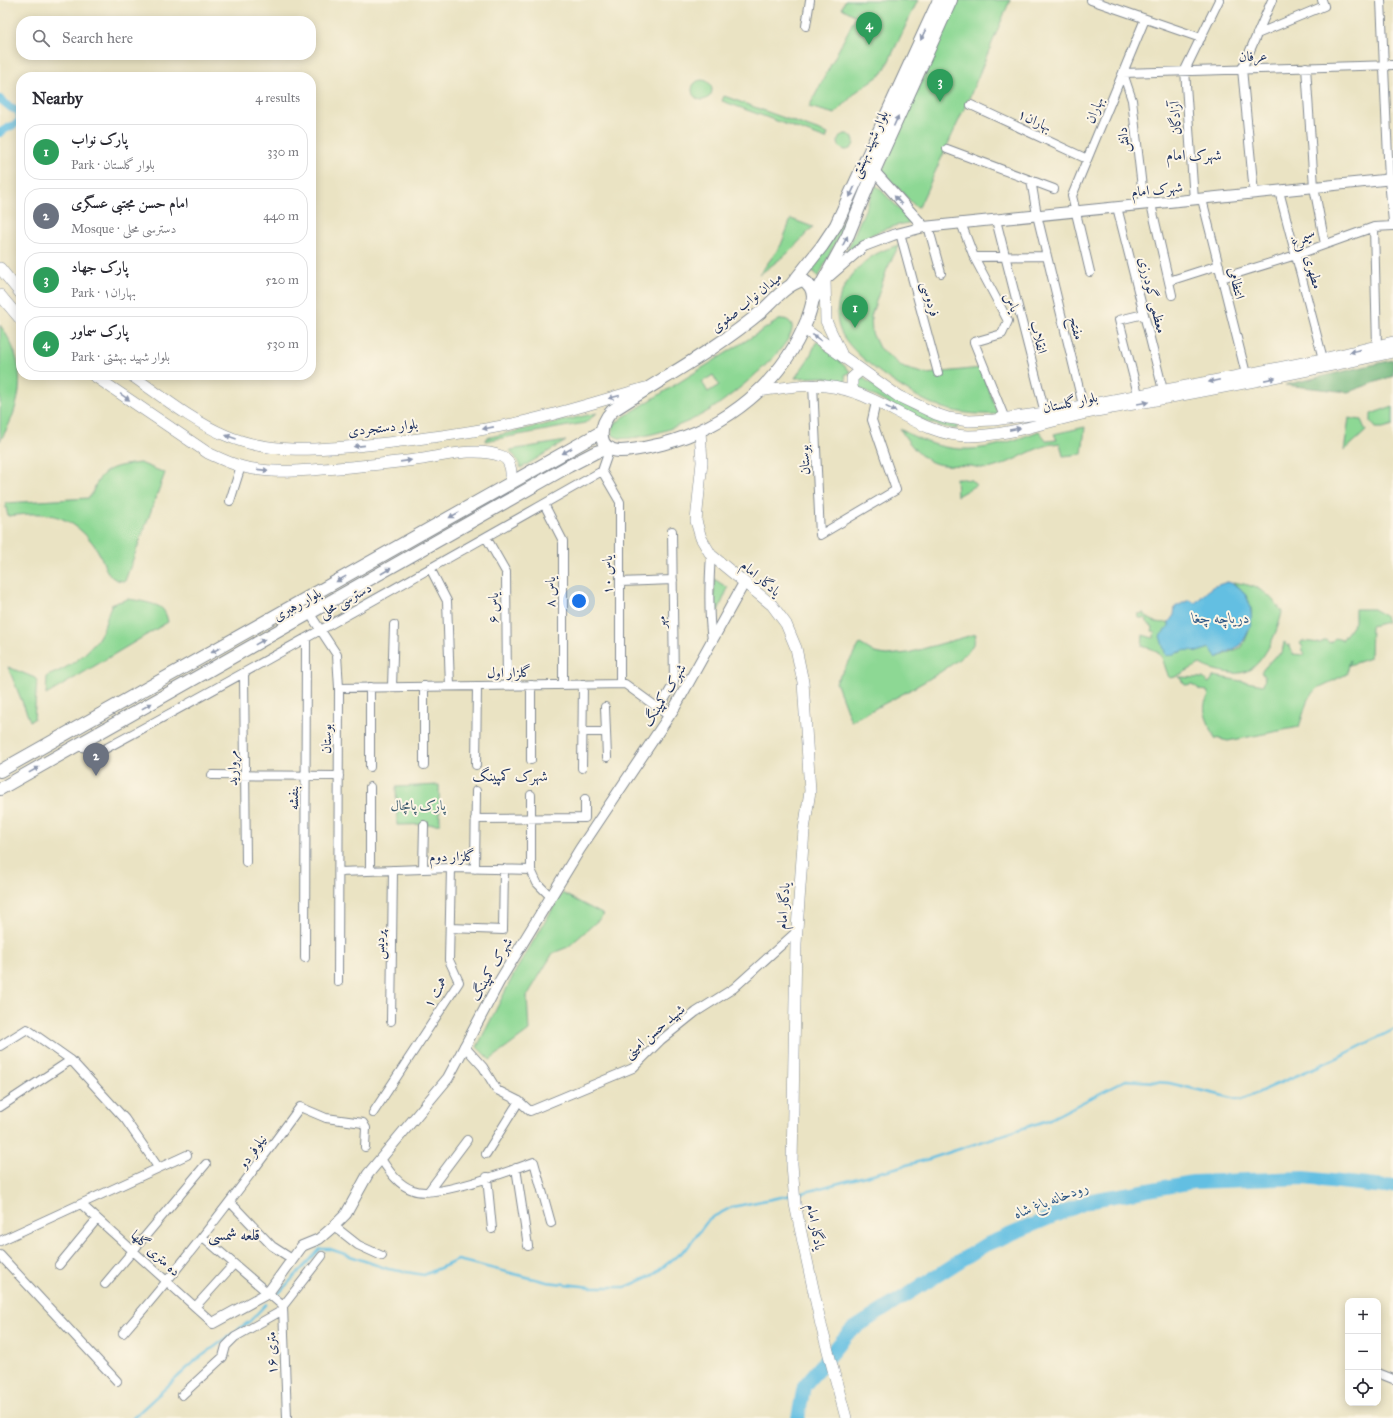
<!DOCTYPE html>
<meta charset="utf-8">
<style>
:root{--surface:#fff;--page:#f7f7f7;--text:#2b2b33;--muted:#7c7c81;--line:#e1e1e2;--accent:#7c3aed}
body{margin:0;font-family:"IM FELL Great Primer",Amiri,serif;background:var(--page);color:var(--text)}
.controls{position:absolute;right:12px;bottom:12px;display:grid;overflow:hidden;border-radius:8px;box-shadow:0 2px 10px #0003}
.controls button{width:36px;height:36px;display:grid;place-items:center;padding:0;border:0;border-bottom:1px solid var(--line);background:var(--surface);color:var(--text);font:20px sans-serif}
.you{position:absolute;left:579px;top:601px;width:14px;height:14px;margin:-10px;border:3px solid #fff;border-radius:50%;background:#1a73e8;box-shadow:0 0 0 6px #1a73e833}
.badge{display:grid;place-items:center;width:26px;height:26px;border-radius:50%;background:var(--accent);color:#fff;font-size:13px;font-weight:700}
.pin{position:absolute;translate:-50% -33px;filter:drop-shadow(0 1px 2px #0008)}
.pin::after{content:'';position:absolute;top:21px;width:14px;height:12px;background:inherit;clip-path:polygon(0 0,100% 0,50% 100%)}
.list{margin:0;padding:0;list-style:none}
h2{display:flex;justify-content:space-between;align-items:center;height:52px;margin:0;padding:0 16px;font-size:17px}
h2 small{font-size:13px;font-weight:400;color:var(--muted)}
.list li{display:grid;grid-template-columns:26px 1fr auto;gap:12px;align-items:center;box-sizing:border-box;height:56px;margin:0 8px 8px;padding:0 8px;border:1px solid var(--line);border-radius:16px}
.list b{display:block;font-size:15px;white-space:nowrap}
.list p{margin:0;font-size:13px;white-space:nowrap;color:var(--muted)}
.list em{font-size:13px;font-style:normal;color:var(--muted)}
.icon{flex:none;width:22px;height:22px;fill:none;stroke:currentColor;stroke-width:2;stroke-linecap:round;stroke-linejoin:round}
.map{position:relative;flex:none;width:1393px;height:1418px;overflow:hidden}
.search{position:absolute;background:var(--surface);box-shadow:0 2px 10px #0003;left:16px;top:16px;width:300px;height:44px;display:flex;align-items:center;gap:10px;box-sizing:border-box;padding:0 14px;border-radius:16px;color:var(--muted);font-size:15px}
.panel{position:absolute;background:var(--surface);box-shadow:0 2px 10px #0003;left:16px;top:72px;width:300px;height:308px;border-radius:16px}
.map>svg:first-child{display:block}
</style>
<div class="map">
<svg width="1393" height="1418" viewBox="0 0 1393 1418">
<rect width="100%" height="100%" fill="#fcf5e5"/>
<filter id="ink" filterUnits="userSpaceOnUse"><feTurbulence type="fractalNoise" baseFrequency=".025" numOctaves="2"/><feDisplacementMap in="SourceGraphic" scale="8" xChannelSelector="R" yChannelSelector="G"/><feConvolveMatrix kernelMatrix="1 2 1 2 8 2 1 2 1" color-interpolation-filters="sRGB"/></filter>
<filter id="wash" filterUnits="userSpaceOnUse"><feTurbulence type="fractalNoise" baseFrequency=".012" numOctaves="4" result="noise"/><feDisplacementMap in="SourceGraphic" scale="16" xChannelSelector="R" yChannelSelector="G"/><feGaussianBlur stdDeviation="0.9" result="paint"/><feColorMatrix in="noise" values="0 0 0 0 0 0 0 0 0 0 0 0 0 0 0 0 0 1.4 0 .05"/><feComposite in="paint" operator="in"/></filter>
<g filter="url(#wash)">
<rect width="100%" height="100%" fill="#eae3c3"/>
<path fill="#8dd894" stroke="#548479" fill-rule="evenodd" d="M845,0H918L883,73L856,92L835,114L809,107L856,16L842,8Z
M958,0H1010L970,96L919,207L915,206L882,171Z
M692 90a10 10 0 1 1 20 0a10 10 0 1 1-20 0Z
M724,96L828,134L826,139L722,101Z
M838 142a8 8 0 1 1 16 0a8 8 0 1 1-16 0Z
M876,185L912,222C884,228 865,234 845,255Z
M860,193L818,278L815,272L809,271L826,248Z
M791,219L813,227L788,253L759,275L781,245Z
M899,245L887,269L871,316L872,333L879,348L904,368L926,374L980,368L998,414C978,415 953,413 935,405C909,395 850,356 840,330C834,314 838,296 848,281C863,260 875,252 899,245Z
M784,319C821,328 721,404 710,410C688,423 663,433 638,437C629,438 619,441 612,434L614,425L622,418L779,320ZM713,375L719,385L708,392L702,382Z
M0,325C28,363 24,402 0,441Z
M817,341L851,372L845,375L846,382L823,377L795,378L809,358Z
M862,377C894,401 919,412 957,424V429C922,425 888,403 857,387V381Z
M1393,406V425L1383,428H1376L1371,422V414Z
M597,413L585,423L485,441L486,438Z
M1349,418L1361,420L1366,431L1344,451Z
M1085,427L1082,454L1063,456L1060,443C1035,445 1016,462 992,468C986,470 977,467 971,466C962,465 953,466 943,465C923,463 910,445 900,429C952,459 985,452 1039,431L1047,441L1057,440L1054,434Z
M566,441L521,468L516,458L510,450Z
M140,463L165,473L125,581C106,581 106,566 99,553C92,539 77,525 63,519C45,511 27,514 8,516L5,503L89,498C93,493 94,487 98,481C106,466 124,465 140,463Z
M956,478L971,480L976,485L957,496Z
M714,579L728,588L714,620Z
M1233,582C1258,586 1268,591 1282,612C1278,631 1263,667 1244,672C1235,675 1227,672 1219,671C1211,669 1207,668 1200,664L1175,677L1169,678L1162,658L1157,651L1142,646L1143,635L1153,638L1155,632L1152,631L1153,627L1146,622L1145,618H1139L1138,614L1144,613C1150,622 1159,624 1169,622L1178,653C1186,649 1189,648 1197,652L1211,647L1217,658L1242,647C1255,622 1257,600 1233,582Z
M128,599C136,600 153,603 160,607C165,610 167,617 168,622L46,695L47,676C70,668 95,650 104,627C107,619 108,611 112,604Z
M1355,609H1373L1385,616L1387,622L1371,626L1370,658L1349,665L1350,660L1347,674L1318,688L1308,699L1299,727L1228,741L1215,738C1210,725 1198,708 1209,696L1207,691L1200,690L1193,684L1185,685L1179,677L1203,678L1209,683L1214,676L1263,685L1265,678L1261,672L1274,657L1282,653L1284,642L1290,646L1292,654L1304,655L1302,645L1300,644L1302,641L1320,643L1326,640L1330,643L1335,638L1342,640L1355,622Z
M976,634C975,638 974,643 972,646C958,668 877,707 851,721L836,682L860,644L875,653L886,655L908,653Z
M8,667L35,678L37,681L34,719L30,721Z
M439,785L440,824L397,825L396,787Z
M562,893L604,915L568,947L553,953L527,996L529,1031L490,1060L477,1047L515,972Z"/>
<path fill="#72b87e" stroke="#46746e" d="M1393,360V376L1348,392L1285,385Z"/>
<path fill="#64bfe2" stroke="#4077a0" d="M1227,582C1245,585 1253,605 1251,622C1250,630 1245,638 1241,645L1217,658L1210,648L1197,652C1186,647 1177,654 1166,656L1160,636L1169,626V622L1174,615L1175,607L1189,600L1195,603L1212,587Z"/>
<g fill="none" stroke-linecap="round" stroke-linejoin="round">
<path stroke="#64bfe2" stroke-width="2.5" d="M798,1194L929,1159L1048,1120L1126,1080L1169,1083L1241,1100L1339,1057L1393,1030
M279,1293L320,1249H330L388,1269L424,1275L458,1260L547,1282L591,1287H626L653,1275L688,1247L709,1219L732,1207L791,1195
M133,1418L195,1361L250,1321L266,1304"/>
<path stroke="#64bfe2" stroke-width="8" d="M0,99L11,108L19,111L20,121C13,127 6,127 0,133"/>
<path stroke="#64bfe2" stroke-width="14" d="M798,1418L804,1386L850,1331L985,1245L1092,1200L1193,1182L1304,1178L1385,1187L1393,1185"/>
</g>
</g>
<g filter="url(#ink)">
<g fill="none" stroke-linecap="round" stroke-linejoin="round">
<g stroke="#828990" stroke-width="10">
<path id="minor" d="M1091,0L1201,38
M1381,0L1389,180L1393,222
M806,26L810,0
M1257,34L1324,6L1322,0
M1306,67L1314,187L1325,244
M971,105L1087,159
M947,149L1054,189
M1031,180L1037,215L1083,405
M1279,191L1323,359
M1254,193L1242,69L1272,0
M1202,199L1246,374
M1194,200L1185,70L1219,0
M1151,204L1172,295
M1144,205L1132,100L1123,73L1393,65
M1117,207L1163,390
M996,220L1045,413
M961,223L974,257L1008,321L1002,334L974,342L1005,419
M928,226L941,273
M1374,227L1377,346
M900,233L938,373
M974,257L1047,256
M1090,272L1072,196L1145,19
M1222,278L1296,255L1374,227L1393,226
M1169,281L1219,265
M813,384L820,535L896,490L872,420L876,402
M1138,394L1119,320L1144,314
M602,471L620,502V684
M230,501L241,466
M544,504L563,541V684
M486,537L506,572L507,685
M711,555C709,583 708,612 712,640
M430,568L447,601L450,686
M620,582L673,580
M310,614L337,655L339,688L338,982
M244,674L246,862
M531,685V760
M392,687L394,625
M339,688L625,684L669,716
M605,707L607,757
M659,709L674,683L672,531
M583,732H606
M77,746L101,751C270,660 436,565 602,471L610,448
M424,765V686
M476,765L477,686
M370,767V687
M582,768L583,684
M212,775L339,776
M370,787V871
M475,819L585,818V799
M423,869L424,825
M475,869L476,791
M531,870V795
M339,872L451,868L531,870L537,883L551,897
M450,928L503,930L504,869
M305,958L306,638
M391,1021L393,870
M0,1046L27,1029L71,1060L125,1119L158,1167
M464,1046L483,1067L497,1090L519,1101L530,1111L633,1068L661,1040L696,1012L734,988L796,932
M0,1107L71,1060
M373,1113L459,982L449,960L451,868
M486,1154L519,1101
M381,1159C389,1171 398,1185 413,1190C435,1199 510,1171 534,1162L551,1223
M516,1168L528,1246
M487,1177L492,1229
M428,1192L467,1140
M230,1202L272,1246L292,1259
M81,1204L213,1323
M334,1226L358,1245L382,1256
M203,1237L283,1306L287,1418
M0,1241L187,1155
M0,1255L117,1381
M59,1265L97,1219
M105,1284L206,1164
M196,1306L234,1264
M283,1306L322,1256
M123,1333C186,1261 244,1184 300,1107L326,1118L363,1123L366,1128L365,1147
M1378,1373L1393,1379
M182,1395L223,1357L226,1346L235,1337L283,1310"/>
</g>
<g stroke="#828990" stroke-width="12">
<path id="tertiary" d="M874,171L924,227
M827,278L864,246L893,235L924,227L1393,179
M213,1323L268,1293L302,1246L319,1239L334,1226L346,1214L368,1174L448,1078L499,982L580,849L675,707L744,583"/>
</g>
<g stroke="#828990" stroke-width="12">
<path id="secondary" d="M0,268L21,294
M825,280L826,321L841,353
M0,295L21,320
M803,328L898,396L936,414L948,418L969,421L994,420L1045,413L1208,382L1323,359L1393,342
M93,375L208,453C223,460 238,467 254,469C277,473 300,471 323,469C357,467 390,463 423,459C447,455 477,447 501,456C512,460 512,475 510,484
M131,375C160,395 192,421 225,435C272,456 327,449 377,444C427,438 477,432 526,421C566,412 606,399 645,388
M759,391C795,386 821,380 856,393C894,406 927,436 969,436C1010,436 1051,420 1091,412C1192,393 1293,375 1393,352
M854,392L852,387V378L861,370
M700,431L702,462L696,521L701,538L711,555L772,605L786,624L796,648L803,682L810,791L804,830L796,943L792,1164L795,1204L803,1242L821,1325L846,1418"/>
</g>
<g stroke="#828990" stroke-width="14">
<path id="primary" d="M803,280C819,290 812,305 807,320C782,383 727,427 662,444C649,447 634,451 620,451C595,450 599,424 612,411C662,378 716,350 762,311C774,300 787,284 803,280Z
M792,284L822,246L836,225L939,0
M813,300L848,235L874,171L951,0
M0,771L601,432
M0,789L569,466L596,452L610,448"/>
</g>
<use href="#minor" stroke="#fff" stroke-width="8"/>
<use href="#tertiary" stroke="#fff" stroke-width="10"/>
<use href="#secondary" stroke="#fff" stroke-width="11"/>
<use href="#primary" stroke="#fff" stroke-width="12"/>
</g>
<defs><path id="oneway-solid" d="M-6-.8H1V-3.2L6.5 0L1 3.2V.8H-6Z"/></defs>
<g fill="#8d97ae">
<use href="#oneway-solid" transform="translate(923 35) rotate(115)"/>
<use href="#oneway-solid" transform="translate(896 121) rotate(-66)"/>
<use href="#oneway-solid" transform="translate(852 192) rotate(115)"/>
<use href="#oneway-solid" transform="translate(898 200) rotate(-132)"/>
<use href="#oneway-solid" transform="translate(845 241) rotate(-63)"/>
<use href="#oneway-solid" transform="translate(817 338) rotate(-145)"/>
<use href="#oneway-solid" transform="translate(1355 351) rotate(167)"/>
<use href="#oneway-solid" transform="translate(1270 379) rotate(-11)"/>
<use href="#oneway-solid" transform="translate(1214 381) rotate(168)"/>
<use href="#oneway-solid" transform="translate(125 397) rotate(34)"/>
<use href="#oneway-solid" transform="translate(614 397) rotate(165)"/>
<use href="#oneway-solid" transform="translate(1143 403) rotate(-10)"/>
<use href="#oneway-solid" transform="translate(891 409) rotate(26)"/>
<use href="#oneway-solid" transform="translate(488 428) rotate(169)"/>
<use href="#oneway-solid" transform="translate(1015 429) rotate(-11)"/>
<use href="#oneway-solid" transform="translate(231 437) rotate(-161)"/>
<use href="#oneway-solid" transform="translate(359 446) rotate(174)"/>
<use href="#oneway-solid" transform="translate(567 451) rotate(150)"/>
<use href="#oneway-solid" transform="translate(406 461) rotate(-8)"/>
<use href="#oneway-solid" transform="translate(263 470) rotate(6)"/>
<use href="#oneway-solid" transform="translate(454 515) rotate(151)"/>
<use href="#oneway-solid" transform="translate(386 571) rotate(-30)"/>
<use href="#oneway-solid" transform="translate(341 579) rotate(151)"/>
<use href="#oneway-solid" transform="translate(260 642) rotate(-29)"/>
<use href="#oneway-solid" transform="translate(216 650) rotate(151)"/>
<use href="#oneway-solid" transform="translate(147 706) rotate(-29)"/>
<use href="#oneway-solid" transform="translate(34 770) rotate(-29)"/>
</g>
</g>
<g text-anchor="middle" stroke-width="4" stroke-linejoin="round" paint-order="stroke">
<g font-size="14" fill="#1b2f5e" stroke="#fcf5e5">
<text transform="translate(1253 56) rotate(-1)" y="5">عرفان</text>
<text transform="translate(1094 110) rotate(-68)" y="5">بهاران</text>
<text transform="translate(1175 118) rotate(-94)" y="5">آزادگان</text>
<text transform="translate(1035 120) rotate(25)" y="5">بهاران۱</text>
<text transform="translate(1123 140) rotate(-96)" y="5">دانش</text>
<text transform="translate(869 144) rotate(-66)" y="5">بلوار شهید بهشتی</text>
<text transform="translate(1157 189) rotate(-6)" y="5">شهرک امام</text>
<text transform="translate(1303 238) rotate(-20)" y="5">سیمرغ</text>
<text transform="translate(1314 272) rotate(75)" y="5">مطهری</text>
<text transform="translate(1237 283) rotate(76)" y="5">انتظامی</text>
<text transform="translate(1153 295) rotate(76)" y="5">معظمی گودرزی</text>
<text transform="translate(931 299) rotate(75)" y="5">فردوسی</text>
<text transform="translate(746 302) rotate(-39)" y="5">میدان نواب صفوی</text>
<text transform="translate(1012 302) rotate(65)" y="5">یاس</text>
<text transform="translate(1077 328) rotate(76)" y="5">مفتح</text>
<text transform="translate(1039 337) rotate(76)" y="5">انقلاب</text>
<text transform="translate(1070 402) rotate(-12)" y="5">بلوار گلستان</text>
<text transform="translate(383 427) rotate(-6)" y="5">بلوار دستجردی</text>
<text transform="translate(804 460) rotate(-93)" y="5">بوستان</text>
<text transform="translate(607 575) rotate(-90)" y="5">یاس ۱۰</text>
<text transform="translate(761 578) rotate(40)" y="5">یادگار امام</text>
<text transform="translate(550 592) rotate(-90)" y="5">یاس ۸</text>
<text transform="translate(345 600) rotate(-29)" y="5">دسترسی محلی</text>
<text transform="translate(297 604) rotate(-29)" y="5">بلوار رهبری</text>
<text transform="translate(493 608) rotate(-90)" y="5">یاس ۶</text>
<text transform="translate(660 622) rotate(-90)" y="5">مهر</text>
<text transform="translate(509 672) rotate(-1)" y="5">گلزار اول</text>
<text transform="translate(664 695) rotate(-59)" y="5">شهرک کمپینگ</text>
<text transform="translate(326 739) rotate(-90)" y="5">بوستان</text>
<text transform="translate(232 768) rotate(-90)" y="5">مروارید</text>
<text transform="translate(293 798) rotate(-90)" y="5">بنفشه</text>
<text transform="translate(452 856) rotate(-1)" y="5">گلزار دوم</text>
<text transform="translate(783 906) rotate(-86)" y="5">یادگار امام</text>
<text transform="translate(379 945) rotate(-89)" y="5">پردیس</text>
<text transform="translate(491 969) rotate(-60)" y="5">شهرک کمپینگ</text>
<text transform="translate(435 992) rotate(-60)" y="5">همت ۱</text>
<text transform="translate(654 1031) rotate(-40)" y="5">شهید حسن امینی</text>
<text transform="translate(252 1151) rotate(-54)" y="5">نیلوفر دو</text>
<text transform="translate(816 1227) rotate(79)" y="5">یادگار امام</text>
<text transform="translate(156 1253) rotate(42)" y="5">ده متری گلها</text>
<text transform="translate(271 1353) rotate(-92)" y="5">۱۶ متری</text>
</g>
<g font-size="14" fill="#38596c" stroke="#fcf5e5">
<text x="418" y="810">پارک پامچال</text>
</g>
<g font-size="15" fill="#1b2f5e" stroke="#fcf5e5">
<text x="1194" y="160">شهرک امام</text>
<text x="510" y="781">شهرک کمپینگ</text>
</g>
<g font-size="15" font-style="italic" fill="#315a86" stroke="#fcf5e5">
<text x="1221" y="623">دریاچه چغا</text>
<text transform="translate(1051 1200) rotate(-21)" y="5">رودخانه باغ شاه</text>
</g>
<g font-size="16" fill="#1b2f5e" stroke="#fcf5e5">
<text x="234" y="1240">قلعه شمسی</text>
</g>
</g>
</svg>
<div class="controls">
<button>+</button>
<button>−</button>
<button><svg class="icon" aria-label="locate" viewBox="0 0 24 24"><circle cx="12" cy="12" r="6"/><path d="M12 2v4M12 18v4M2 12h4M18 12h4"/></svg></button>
</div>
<div class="you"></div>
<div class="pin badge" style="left:855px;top:328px;background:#2e9e5b">1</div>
<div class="pin badge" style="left:96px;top:776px;background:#6b7280">2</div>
<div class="pin badge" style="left:940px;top:102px;background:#2e9e5b">3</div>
<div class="pin badge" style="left:869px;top:45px;background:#2e9e5b">4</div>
<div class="search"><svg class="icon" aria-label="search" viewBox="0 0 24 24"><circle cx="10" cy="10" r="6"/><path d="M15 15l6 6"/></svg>Search here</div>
<section class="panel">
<h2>Nearby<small>4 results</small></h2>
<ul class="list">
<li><span class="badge" style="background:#2e9e5b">1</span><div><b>پارک نواب</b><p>Park · بلوار گلستان</p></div><em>330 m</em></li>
<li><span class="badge" style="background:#6b7280">2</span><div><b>امام حسن مجتبی عسگری</b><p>Mosque · دسترسی محلی</p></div><em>440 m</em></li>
<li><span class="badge" style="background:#2e9e5b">3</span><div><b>پارک جهاد</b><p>Park · بهاران۱</p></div><em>520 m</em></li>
<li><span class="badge" style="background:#2e9e5b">4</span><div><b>پارک سماور</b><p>Park · بلوار شهید بهشتی</p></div><em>530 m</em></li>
</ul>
</section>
</div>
